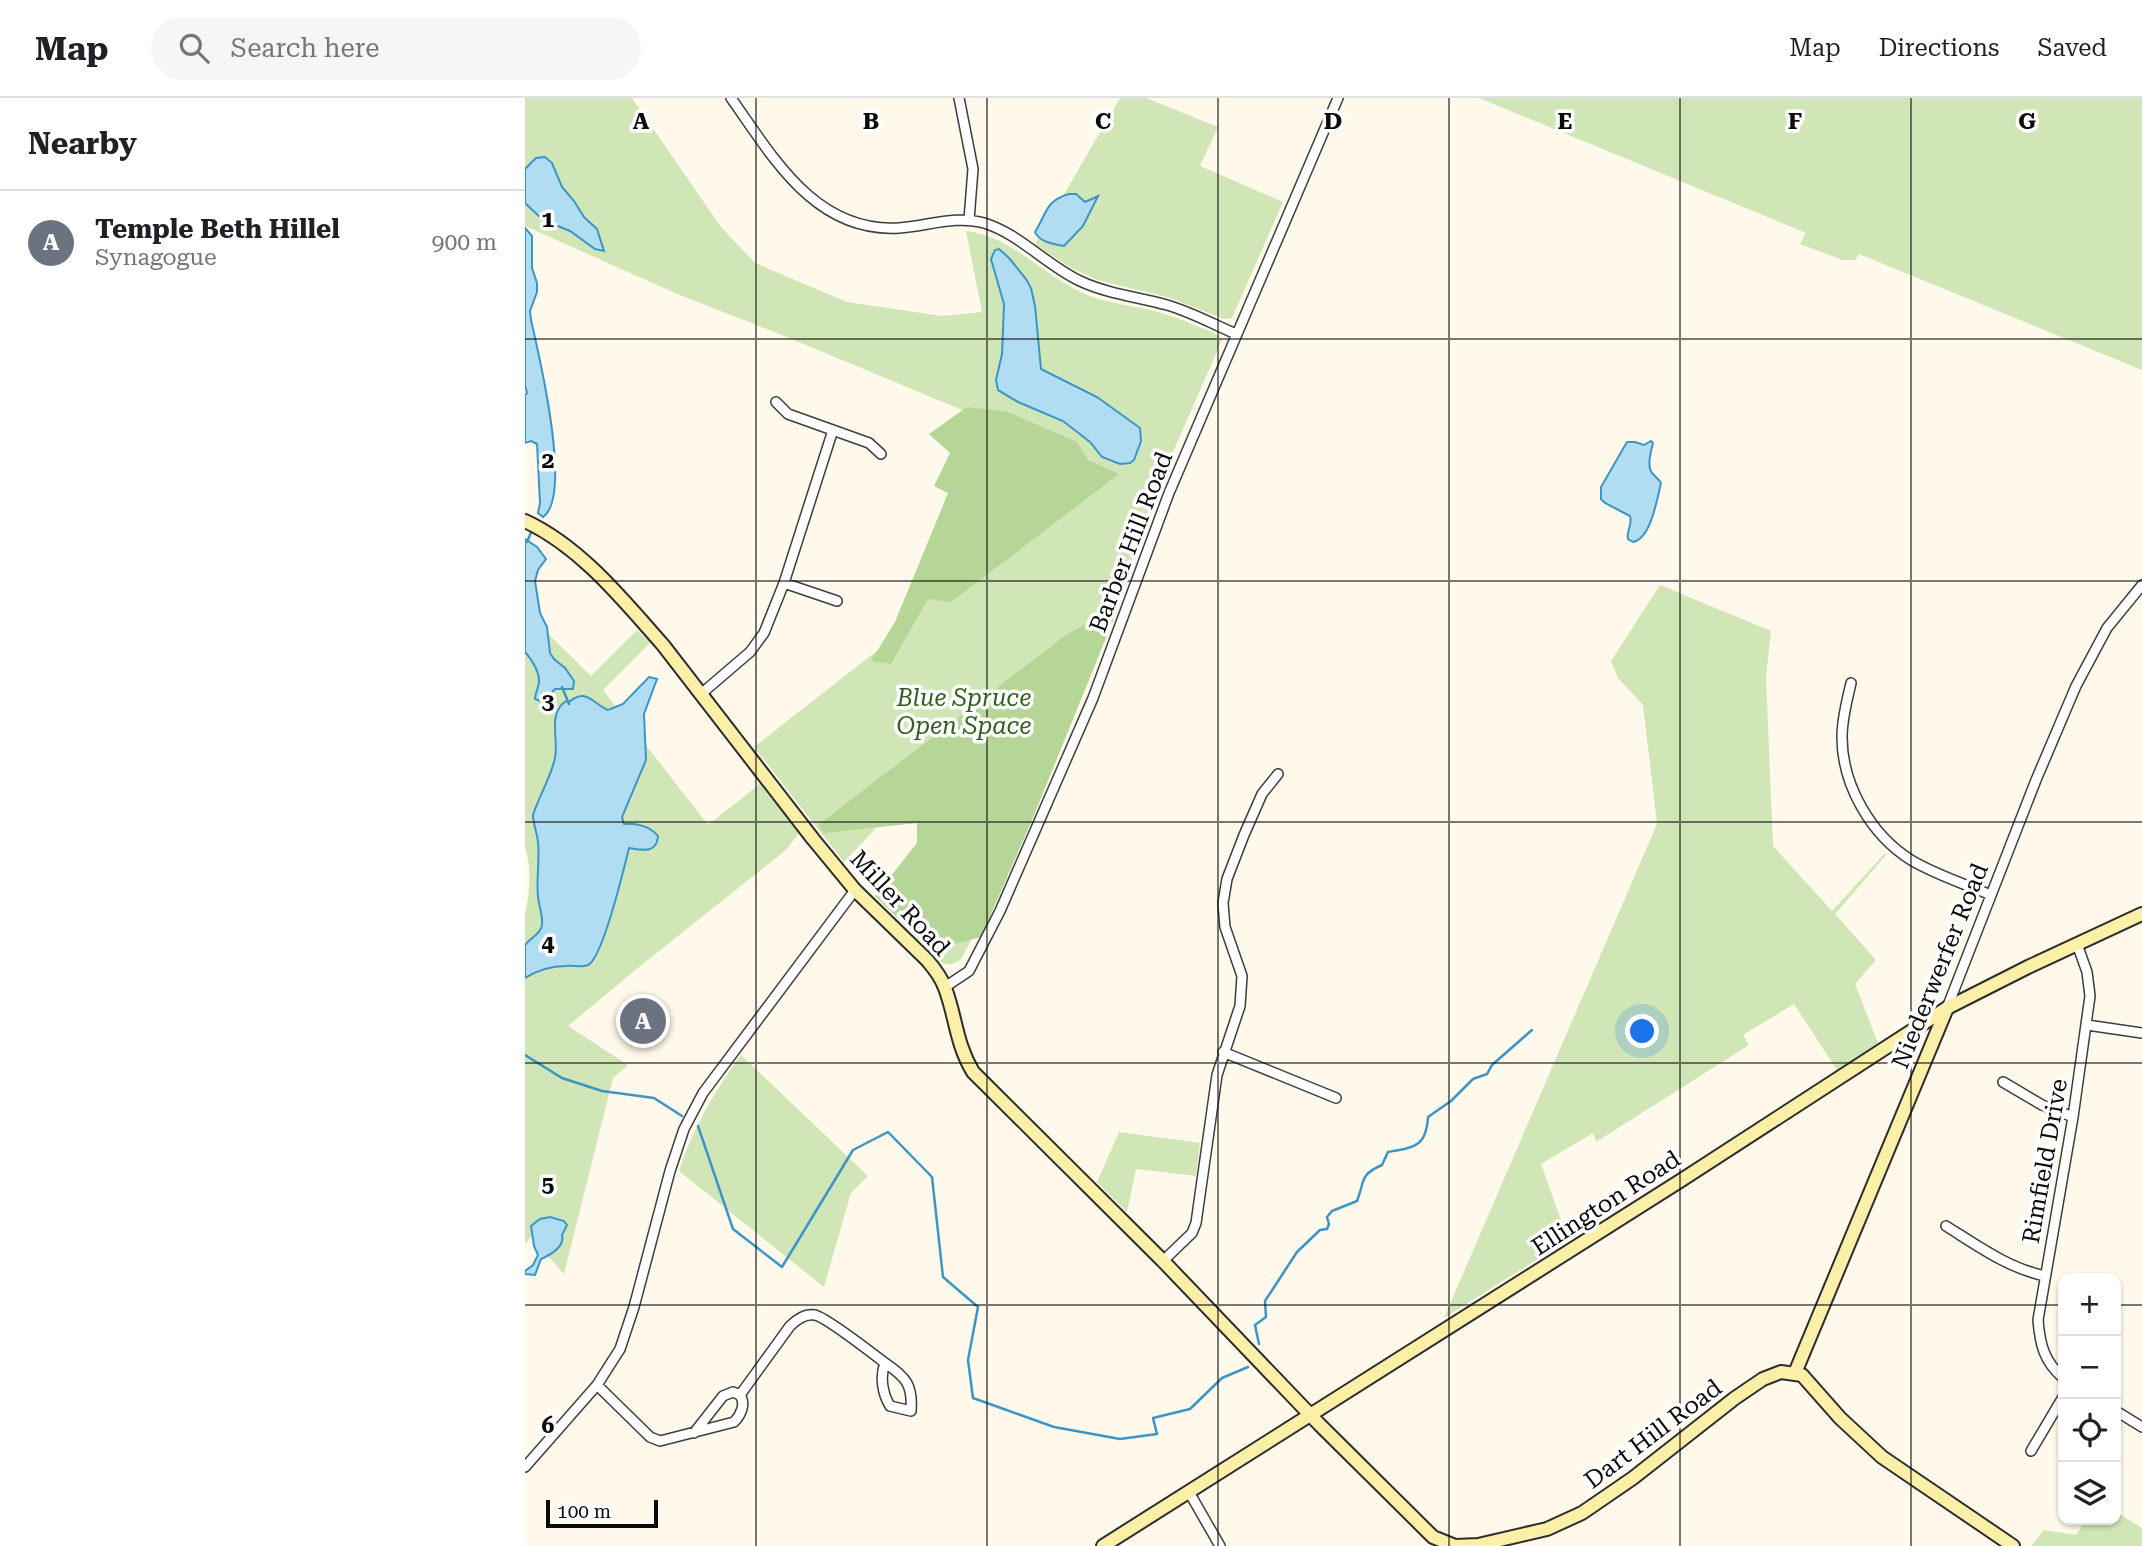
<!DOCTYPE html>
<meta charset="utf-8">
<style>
:root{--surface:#fff;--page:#f6f6f6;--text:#202124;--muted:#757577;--line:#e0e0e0;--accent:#1a73e8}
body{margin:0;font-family:"Roboto Serif",serif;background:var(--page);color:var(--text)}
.controls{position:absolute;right:21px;bottom:21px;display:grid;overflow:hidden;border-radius:14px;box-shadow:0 2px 5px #0004}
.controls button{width:63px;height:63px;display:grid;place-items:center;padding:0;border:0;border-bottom:2px solid var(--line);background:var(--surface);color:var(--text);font:35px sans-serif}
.scale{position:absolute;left:21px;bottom:18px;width:112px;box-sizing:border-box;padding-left:7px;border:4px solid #0b0b0b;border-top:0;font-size:19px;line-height:24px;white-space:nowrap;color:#0b0b0b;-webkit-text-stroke:5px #fff;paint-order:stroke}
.you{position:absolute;left:1118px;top:934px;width:24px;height:24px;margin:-18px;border:5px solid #fff;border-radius:50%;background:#1a73e8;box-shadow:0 0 0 10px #1a73e833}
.badge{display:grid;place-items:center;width:46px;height:46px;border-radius:50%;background:var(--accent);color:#fff;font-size:23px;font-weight:700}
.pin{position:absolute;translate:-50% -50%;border:4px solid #fff;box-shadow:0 2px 7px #0006}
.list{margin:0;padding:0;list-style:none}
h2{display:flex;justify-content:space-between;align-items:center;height:91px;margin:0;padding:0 28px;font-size:30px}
h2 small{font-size:23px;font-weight:400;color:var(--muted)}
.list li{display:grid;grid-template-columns:46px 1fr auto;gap:21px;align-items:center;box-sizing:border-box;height:105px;padding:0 28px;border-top:2px solid var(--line)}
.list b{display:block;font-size:26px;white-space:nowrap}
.list p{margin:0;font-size:23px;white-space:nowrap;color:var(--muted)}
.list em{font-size:23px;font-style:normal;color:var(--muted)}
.icon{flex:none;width:38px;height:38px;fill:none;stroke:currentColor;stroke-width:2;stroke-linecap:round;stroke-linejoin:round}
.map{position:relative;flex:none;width:1617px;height:1448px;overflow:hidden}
header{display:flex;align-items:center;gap:42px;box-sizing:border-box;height:98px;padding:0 35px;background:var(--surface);border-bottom:2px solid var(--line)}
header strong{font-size:33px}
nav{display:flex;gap:38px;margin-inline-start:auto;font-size:24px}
.search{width:490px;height:63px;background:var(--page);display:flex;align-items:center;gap:18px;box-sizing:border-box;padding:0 24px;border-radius:38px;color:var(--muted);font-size:26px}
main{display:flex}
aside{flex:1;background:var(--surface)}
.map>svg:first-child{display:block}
</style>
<header>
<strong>Map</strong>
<div class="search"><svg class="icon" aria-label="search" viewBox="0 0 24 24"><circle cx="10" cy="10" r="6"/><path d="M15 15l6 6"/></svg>Search here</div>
<nav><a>Map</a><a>Directions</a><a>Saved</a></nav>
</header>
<main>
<aside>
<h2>Nearby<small></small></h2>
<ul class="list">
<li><span class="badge" style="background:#6b7280">A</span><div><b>Temple Beth Hillel</b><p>Synagogue</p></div><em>900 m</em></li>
</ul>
</aside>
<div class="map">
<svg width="1617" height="1448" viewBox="0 0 1617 1448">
<rect width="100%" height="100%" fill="#fef9ea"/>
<path fill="#d1e6b6" d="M0,0H107L196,129L230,165L322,204L417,218L457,214L441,133C488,138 521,181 565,198C587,206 611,208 633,214C647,218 661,223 674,229C683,232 691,235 697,242L628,400L587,516L468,801L436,861C430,866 424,868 417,864L354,802L418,734L382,697L319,764L229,649L381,530L461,322L257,237L150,195L0,128Z
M595,0H621L693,29L675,68L758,104L707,220L699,221L645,200L573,182L546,170L510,146Z
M954,0H1617V272L1334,156L1330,162H1318L1275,146L1281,135Z
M1135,487L1246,533L1241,579L1248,748L1307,813L1360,755L1362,756L1310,816L1351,862L1330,886L1353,945L1312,972L1269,906L1218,937L1224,947L1071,1044L1068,1035L1016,1066L1043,1142L919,1220L1132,726L1118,607L1093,580L1086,563Z
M0,513L66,578L112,532L125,545L78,592L183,727L236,685L274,735L261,752L114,869L43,928L103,967L88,980L39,1176L6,1139L0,1146V816C5,795 7,770 0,749Z
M216,957L343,1078L326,1095L299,1189L154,1073C168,1030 189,994 216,957Z
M594,1034L675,1045L671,1078L611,1071L602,1114L572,1084Z
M1591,1414L1617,1430V1448H1506L1519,1432L1551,1437L1561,1422H1591Z"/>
<path fill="#b5d696" d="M442,309L483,314L552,344L563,362L594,376L426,504L403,501L366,566L346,563L370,524L423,395L409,388L425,355L404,336Z
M594,508L507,722L456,839L406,852L350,798L392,745V725L299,735L293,727L541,537Z"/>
<path fill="#b1ddf3" stroke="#3b95c7" stroke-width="2" d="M20,59L27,65L37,89L49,103L59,119L72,131L79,153L70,151L45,133L18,122L0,105V71L11,60Z
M544,96H551L560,104L573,98L558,128L539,148C529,146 514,144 510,134C522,115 520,103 544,96Z
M0,130L7,138V170L12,185V194L5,213L6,222C14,257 48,398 18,419L13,415L15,405L12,346L6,343L0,345V297L2,295L0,287Z
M474,151L484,160L501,181L506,190L510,208L516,271L572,299L615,330L616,343L609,362L605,365L595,366L577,359L565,344L538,323L493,304L473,292L471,282L477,256L479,206L466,161L470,152Z
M1126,343L1128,345C1126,354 1121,369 1128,376C1131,379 1134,382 1136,385C1132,401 1126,441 1108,444L1103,441C1101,433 1108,426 1105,418L1080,405L1076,401V389L1102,344H1110L1119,347Z
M0,441L12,449L21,461L13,472L10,483L15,515L22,529L25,555L29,561L40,570L49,583L48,591H30L18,604L10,601C10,594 14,590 14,583C14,573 6,561 0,554Z
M124,579L132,581L119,616L121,662L97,719L99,726C111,725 125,728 133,738C132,756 117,752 104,750C99,770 78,860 63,867C56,870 48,867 41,868C26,868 13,872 0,880V847C5,840 16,836 17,827C18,818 14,808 13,799C11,782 15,761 13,744C12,734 8,726 8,717C14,698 26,679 30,660C34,641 22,616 41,603L44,604C62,589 68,606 83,612L98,606Z
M25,1119L39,1123L42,1127L37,1137C40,1149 25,1157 16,1161L10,1177L0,1176V1173L8,1167L13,1157L9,1148L6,1128L15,1121Z"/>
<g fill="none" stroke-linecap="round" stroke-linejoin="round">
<path stroke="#3b95c7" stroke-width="2.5" d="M2,444L7,432
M37,589L44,606
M0,957L37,980L77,993L129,1000L157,1018
M173,1028L208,1131L257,1169L328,1052L363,1034L407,1079L418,1179L453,1209L443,1262L448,1300L529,1329L595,1341L632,1336L628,1320L665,1311L697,1280L723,1269
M734,1246L730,1227L741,1219L740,1203L772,1154L795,1132L802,1131L804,1126L802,1119L807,1113L832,1103C840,1083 834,1077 857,1067L863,1054C890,1049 901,1049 903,1019L926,1003L948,981L962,976L967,967L1007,932"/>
<g stroke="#3e3e3e" stroke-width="12">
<path id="street" d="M206,0C248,59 290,135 374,130C402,128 432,117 459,125C495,136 521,167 555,183C583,196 613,199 642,207C666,214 688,226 711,236
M434,0L448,71L444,122
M251,304L263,316L344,345L356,356
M259,485L312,503
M1326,585C1322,603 1317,620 1317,639C1317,687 1346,737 1386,762C1411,777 1440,786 1466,797
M176,596L225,554L239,535L259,485L308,332
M420,889L444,873L475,813L568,600L644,395L813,0
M1422,910L1511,682L1551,588L1582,530L1617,487
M1562,927L1617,935
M698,954L811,1000
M1478,984L1517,1007L1548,1019
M1421,1128C1453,1148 1483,1170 1520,1178
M638,1163L667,1135L671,1125L692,977L715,908L717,878L700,829L698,805L702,781L719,737L737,696L753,676
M1538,1280C1519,1263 1515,1247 1513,1222L1548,1019L1565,898L1562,874L1552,846
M72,1287L125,1339L135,1343L209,1324C216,1317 221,1306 215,1297
M215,1297L265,1228C272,1221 280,1215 290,1217C302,1220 347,1255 360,1265C381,1279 388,1287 386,1313L365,1308C357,1295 355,1278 360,1265
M1591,1313L1617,1329
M169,1335L198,1298L208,1294L215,1297
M1506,1353L1538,1299
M0,1369L72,1287L95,1251L109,1209L145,1073L159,1031L178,995L330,792
M664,1394L695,1448"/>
</g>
<g stroke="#2d2d2d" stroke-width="16">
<path id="secondary" d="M0,423C56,449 98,502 138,547L288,741L330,792L402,862C409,870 416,879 420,890C431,919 431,946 448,974L638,1163L795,1327L908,1439L930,1448L953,1447L1022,1431L1057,1415L1108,1380L1210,1300L1238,1281L1256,1274L1277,1277L1315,1320L1357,1359L1488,1448
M1270,1275L1422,910
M578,1448L1155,1083L1422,910L1503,869L1617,816"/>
</g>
<use href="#street" stroke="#fff" stroke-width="9"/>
<use href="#secondary" stroke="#fcefa8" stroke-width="12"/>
</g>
<path fill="none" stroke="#0b0b0b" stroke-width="2" stroke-opacity="0.55" d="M231,0V1448M462,0V1448M693,0V1448M924,0V1448M1155,0V1448M1386,0V1448M0,241H1617M0,483H1617M0,724H1617M0,965H1617M0,1207H1538M1591,1207H1617"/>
<g text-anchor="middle" stroke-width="7" stroke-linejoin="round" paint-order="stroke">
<g font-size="24" fill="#0b0b0b" stroke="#fff">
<text transform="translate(606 444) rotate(-69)" y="8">Barber Hill Road</text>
<text transform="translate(375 805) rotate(47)" y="8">Miller Road</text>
<text transform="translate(1415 868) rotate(-68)" y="8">Niederwerfer Road</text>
<text transform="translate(1520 1063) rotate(-80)" y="8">Rimfield Drive</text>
<text transform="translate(1081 1105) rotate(-33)" y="8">Ellington Road</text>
<text transform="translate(1128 1336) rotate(-37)" y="8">Dart Hill Road</text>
</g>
<g font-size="24" font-style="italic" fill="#2f5f1f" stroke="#fff">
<text x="439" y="608">Blue Spruce<tspan x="439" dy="28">Open Space</tspan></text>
</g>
</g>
<g font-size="23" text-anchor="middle" font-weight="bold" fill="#0b0b0b" stroke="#fff" stroke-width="7" stroke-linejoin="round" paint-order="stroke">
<text x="116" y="31">A</text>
<text x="346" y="31">B</text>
<text x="578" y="31">C</text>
<text x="808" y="31">D</text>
<text x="1040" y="31">E</text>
<text x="1270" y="31">F</text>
<text x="1502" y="31">G</text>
<text x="23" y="129">1</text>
<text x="23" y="370">2</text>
<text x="23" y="611">3</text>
<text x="23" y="853">4</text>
<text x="23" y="1094">5</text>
<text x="23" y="1335">6</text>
</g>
</svg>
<div class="controls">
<button>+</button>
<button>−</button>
<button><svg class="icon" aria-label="locate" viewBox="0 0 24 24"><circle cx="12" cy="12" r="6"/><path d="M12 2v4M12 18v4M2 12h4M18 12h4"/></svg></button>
<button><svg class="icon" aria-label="layers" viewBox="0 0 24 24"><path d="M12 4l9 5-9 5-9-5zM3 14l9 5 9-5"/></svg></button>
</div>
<div class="scale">100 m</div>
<div class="you"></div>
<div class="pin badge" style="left:118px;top:923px;background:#6b7280">A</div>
</div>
</main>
